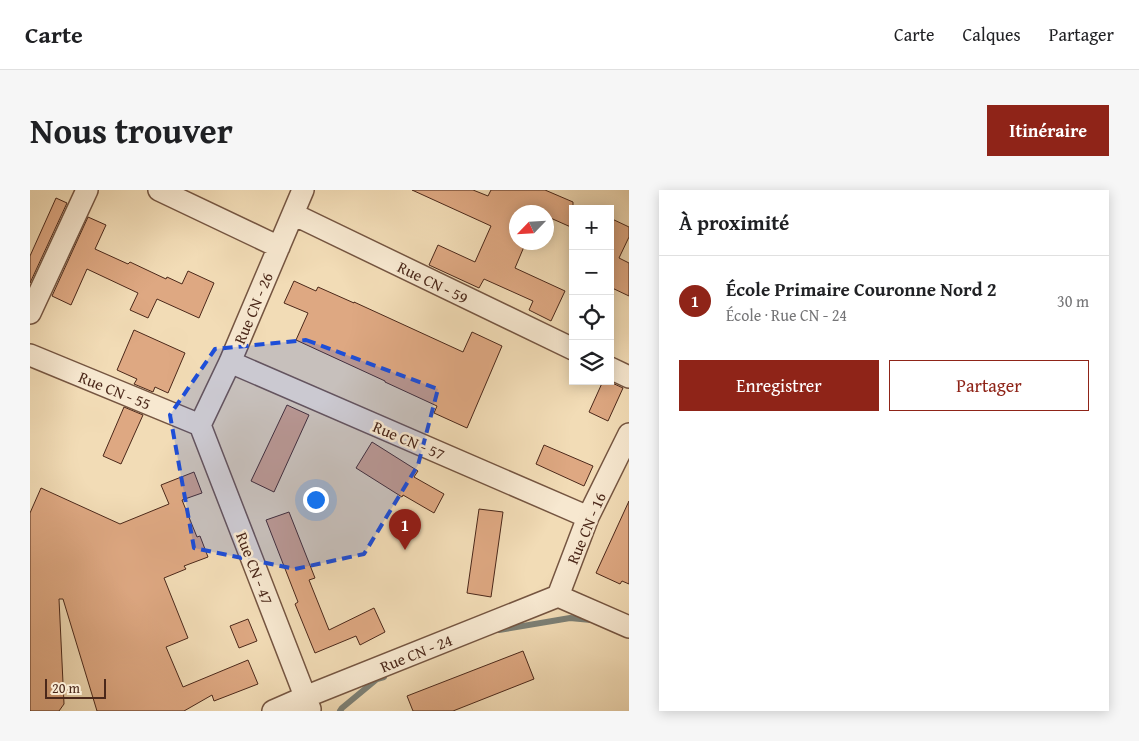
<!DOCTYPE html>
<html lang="fr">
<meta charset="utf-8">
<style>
:root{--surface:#fff;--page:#f6f6f6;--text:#202124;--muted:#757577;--line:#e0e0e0;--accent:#8f2418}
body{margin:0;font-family:"Gentium Book Plus",serif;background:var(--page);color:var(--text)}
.controls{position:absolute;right:15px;top:15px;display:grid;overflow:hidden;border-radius:0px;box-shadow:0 2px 12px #0003}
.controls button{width:45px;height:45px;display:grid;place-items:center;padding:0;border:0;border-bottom:1px solid var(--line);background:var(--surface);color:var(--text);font:25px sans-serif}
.compass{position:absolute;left:479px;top:15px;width:45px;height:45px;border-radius:50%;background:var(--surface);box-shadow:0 2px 12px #0003;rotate:245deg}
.scale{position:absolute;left:15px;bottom:12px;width:61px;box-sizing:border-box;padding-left:5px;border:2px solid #4b281a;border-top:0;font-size:14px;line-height:18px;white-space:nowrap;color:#4b281a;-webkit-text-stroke:4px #f7e8d0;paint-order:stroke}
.you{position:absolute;left:285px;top:309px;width:18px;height:18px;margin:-12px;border:4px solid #fff;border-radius:50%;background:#1a73e8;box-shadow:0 0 0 8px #1a73e833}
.badge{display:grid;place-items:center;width:32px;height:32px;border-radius:50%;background:var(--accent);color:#fff;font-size:16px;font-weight:700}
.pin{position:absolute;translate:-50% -41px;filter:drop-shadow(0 1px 2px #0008)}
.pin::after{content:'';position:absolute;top:26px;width:18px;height:15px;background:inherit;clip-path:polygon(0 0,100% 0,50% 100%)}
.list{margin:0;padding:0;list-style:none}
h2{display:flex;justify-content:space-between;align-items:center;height:65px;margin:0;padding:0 20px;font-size:21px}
h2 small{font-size:16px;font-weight:400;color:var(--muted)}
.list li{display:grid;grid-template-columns:32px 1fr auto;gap:15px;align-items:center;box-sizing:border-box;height:90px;padding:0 20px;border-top:1px solid var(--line)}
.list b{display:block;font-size:19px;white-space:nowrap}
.list p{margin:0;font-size:16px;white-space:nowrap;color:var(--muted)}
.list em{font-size:16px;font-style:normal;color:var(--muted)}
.actions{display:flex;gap:10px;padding:15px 20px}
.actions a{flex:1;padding:11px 0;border:1px solid var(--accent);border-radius:0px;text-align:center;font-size:18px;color:var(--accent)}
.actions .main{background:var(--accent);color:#fff}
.icon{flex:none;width:28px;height:28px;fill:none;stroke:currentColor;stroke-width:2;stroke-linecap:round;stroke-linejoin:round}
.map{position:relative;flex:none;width:599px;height:521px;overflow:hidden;border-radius:0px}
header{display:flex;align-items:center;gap:30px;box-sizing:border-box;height:70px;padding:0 25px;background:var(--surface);border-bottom:1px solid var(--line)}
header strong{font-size:24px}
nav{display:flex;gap:28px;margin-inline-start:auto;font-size:18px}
.intro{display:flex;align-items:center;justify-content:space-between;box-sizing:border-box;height:120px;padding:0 30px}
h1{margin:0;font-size:35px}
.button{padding:12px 22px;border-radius:0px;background:var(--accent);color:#fff;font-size:18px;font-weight:700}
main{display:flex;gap:30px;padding:0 30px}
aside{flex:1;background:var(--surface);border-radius:0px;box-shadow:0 2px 12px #0003}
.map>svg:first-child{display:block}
</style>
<header>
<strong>Carte</strong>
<nav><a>Carte</a><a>Calques</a><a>Partager</a></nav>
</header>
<div class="intro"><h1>Nous trouver</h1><a class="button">Itinéraire</a></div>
<main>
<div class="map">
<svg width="599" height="521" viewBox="0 0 599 521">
<rect width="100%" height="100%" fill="#f2dcb6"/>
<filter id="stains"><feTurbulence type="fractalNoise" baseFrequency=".004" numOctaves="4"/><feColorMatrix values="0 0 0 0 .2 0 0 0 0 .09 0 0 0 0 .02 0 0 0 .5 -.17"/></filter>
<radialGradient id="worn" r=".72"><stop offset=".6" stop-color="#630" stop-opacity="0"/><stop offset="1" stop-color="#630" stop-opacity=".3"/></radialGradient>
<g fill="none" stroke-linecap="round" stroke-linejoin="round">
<path stroke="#7c8076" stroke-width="6" d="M469,440L540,428L561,430
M310,521L312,518L347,489L354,487"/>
</g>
<path fill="#dea882" stroke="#4b281a" d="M382,0H443L458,6L461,0H515L543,12V38L516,26V22H486V52H496L485,78L535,101L521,131L499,120L503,111L454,89L449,98L399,75L408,55L445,72L461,36Z
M26,8L37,13L0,93V66Z
M58,27L76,35L65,59L98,74L100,72L136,89L137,87L152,94L158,81L184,93L169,128L127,109L118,128L100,120L108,103L57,79L41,115L22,106Z
M580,28L599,37V47L589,68L599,73V106L580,97Z
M264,91L286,101L288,97L324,113V112L433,162L442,142L472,156L437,238L404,223L407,216L355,192V191L266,150L278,123L254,113Z
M104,140L155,163L138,203L125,197L123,202L104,194L107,189L87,180Z
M573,191H578L593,198L578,231L559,222Z
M257,215L279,225L244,302L221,291Z
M94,217L113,225L91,274L73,266Z
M342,252L388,281L384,287L414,304L404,323L373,305L372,307L326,278Z
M514,255L563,276L554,296L506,274Z
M164,282L172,303L152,310L167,347L170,346L178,367L154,376L156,379L134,388L158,448L136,457L153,497L218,470L228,494L184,511L182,505L154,521H67L33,409H29L34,514L29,521H0V323L11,298L90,334L139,314L131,295Z
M599,311V394L592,391L590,394L566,383Z
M449,319L473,322L461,407L437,403Z
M259,322L285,388L279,390L299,440L344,418L355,442L330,455L326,446L285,463L265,414L268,412L236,330Z
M218,429L227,451L209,458L200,436Z
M493,461L504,489L423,521H383L377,506Z"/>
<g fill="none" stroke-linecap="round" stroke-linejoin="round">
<g stroke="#755541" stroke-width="24">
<path id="minor" d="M129,0L249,57
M263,24L543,159
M0,123L57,0
M0,165L170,235
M200,172L558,327
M580,178L599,187
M170,235L280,519
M170,235L200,172L273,0
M528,406L558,327L599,244
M528,406L599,437
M243,521L275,507L528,406"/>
</g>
<use href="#minor" stroke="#f7e8d0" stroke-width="21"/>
</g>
<path fill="#1d4ed8" fill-opacity="0.2" stroke="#1d4ed8" stroke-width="4" stroke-dasharray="10 6" stroke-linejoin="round" d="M276,150L408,199L388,275L334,364L265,379L164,358L140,225L185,159Z"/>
<g text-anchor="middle" stroke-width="5" stroke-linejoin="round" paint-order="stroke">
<g font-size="16" fill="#4b281a" stroke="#f7e8d0">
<text transform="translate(403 92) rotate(26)" y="6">Rue CN - 59</text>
<text transform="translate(223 118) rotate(-67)" y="6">Rue CN - 26</text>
<text transform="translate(85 200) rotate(22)" y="6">Rue CN - 55</text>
<text transform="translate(379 250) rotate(23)" y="6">Rue CN - 57</text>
<text transform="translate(556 338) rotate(-67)" y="6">Rue CN - 16</text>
<text transform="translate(225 378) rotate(69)" y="6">Rue CN - 47</text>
<text transform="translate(386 463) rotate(-22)" y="6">Rue CN - 24</text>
</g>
</g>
<rect width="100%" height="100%" filter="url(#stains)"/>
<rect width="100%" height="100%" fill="url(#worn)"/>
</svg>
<div class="controls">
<button>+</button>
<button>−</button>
<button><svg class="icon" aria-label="locate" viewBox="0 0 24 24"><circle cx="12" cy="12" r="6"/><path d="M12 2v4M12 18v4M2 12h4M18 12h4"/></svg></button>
<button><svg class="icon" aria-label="layers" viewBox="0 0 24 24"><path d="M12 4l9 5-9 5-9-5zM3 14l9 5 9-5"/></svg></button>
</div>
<svg class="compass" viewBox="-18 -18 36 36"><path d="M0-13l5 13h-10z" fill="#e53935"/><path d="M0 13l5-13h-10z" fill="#757577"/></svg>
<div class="scale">20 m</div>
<div class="you"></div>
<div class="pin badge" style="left:375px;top:360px">1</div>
</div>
<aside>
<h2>À proximité<small></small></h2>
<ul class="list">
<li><span class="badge">1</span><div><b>École Primaire Couronne Nord 2</b><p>École · Rue CN - 24</p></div><em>30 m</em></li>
</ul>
<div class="actions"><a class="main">Enregistrer</a><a>Partager</a></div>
</aside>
</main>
